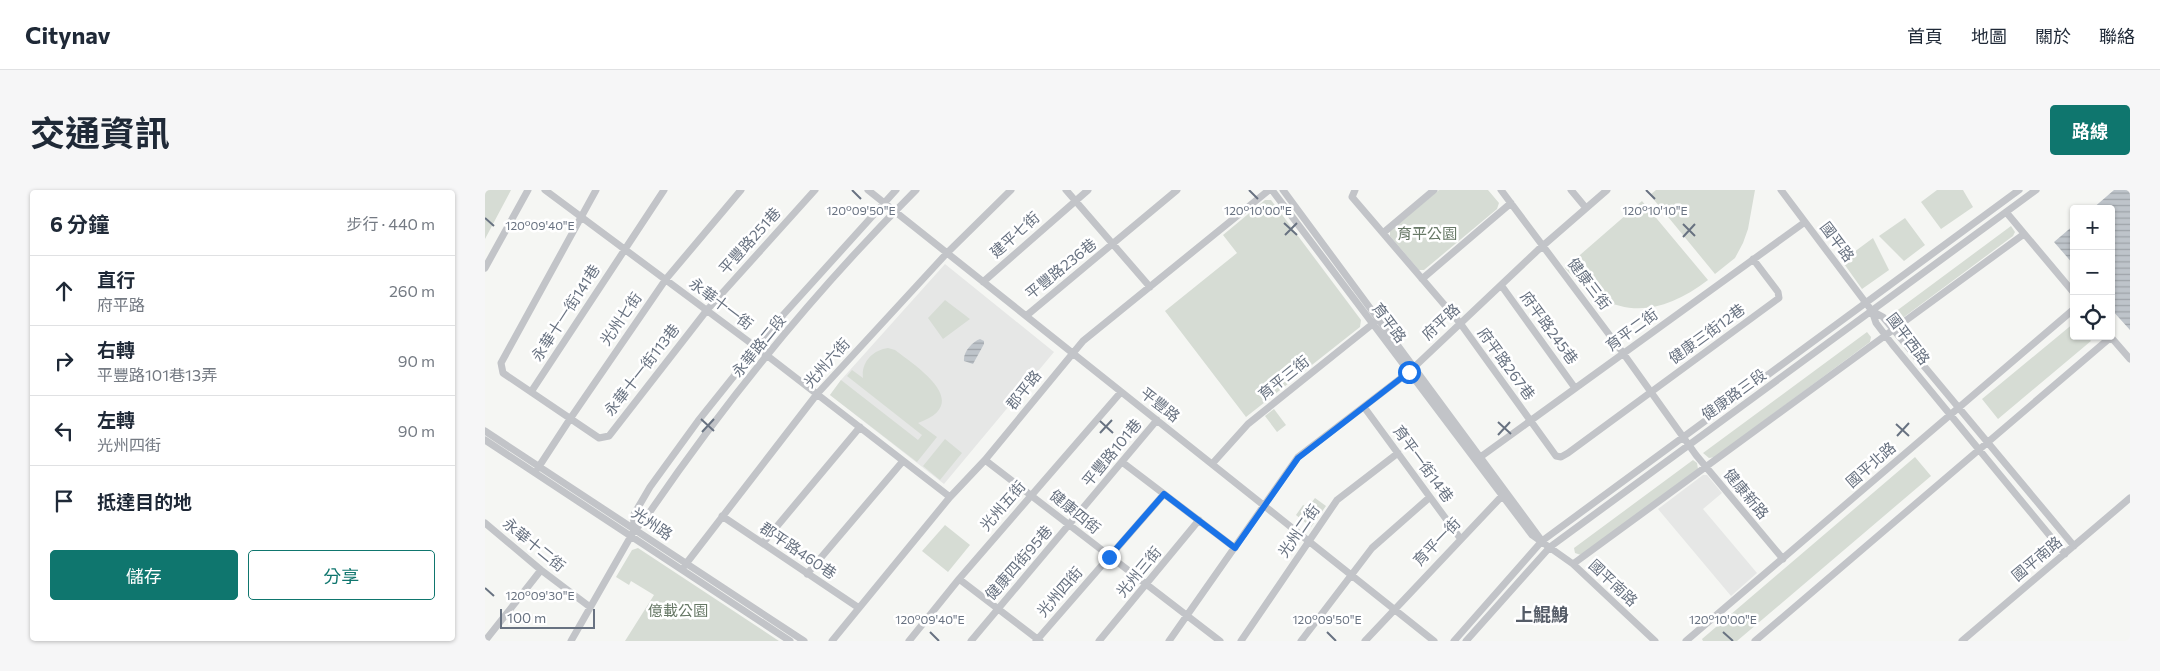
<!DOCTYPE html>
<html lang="zh-TW">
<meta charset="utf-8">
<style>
:root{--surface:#fff;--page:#f6f6f7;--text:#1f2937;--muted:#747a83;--line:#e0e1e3;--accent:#0f766e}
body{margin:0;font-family:Commissioner,"Noto Sans TC",sans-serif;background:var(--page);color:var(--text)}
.controls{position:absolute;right:15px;top:15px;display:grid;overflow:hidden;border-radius:5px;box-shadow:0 1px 4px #0004}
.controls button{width:45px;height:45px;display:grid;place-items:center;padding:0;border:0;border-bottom:1px solid var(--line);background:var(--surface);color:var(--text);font:25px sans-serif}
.scale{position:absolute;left:15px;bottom:12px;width:95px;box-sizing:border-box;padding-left:5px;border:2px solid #687281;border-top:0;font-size:14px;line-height:18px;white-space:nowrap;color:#687281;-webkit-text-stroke:4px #fff;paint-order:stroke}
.stop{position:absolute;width:15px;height:15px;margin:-11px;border:4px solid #1a73e8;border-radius:50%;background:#fff}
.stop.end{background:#1a73e8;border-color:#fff;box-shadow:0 1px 5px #0008}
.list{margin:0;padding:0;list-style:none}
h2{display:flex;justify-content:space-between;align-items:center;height:65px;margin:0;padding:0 20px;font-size:21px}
h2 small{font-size:16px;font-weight:400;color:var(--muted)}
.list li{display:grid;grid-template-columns:32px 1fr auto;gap:15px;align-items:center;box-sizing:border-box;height:70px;padding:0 20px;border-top:1px solid var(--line)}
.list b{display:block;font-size:19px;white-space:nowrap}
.list p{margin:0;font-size:16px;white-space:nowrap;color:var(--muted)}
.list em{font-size:16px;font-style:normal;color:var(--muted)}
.actions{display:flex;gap:10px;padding:15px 20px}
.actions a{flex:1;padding:11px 0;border:1px solid var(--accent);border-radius:5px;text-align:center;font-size:18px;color:var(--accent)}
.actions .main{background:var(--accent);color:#fff}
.icon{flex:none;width:28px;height:28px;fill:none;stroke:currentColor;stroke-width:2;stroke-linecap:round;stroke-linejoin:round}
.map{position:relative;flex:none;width:1645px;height:451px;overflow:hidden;border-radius:5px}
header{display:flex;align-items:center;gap:30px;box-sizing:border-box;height:70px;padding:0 25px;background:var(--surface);border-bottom:1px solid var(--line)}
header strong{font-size:24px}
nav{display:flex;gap:28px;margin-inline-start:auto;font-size:18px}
.intro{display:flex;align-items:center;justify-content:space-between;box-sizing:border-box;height:120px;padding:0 30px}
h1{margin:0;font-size:35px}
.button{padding:12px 22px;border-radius:5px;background:var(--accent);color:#fff;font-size:18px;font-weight:700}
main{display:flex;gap:30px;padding:0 30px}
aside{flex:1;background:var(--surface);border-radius:5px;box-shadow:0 1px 4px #0004}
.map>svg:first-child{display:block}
</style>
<header>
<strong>Citynav</strong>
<nav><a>首頁</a><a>地圖</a><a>關於</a><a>聯絡</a></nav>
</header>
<div class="intro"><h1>交通資訊</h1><a class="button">路線</a></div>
<main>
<aside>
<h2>6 分鐘<small>步行 · 440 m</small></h2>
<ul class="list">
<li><svg class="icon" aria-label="ahead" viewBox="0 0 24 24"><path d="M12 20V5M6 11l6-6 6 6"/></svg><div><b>直行</b><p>府平路</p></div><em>260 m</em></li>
<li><svg class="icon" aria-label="right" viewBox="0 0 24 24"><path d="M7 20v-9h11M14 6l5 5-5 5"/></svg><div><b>右轉</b><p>平豐路101巷13弄</p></div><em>90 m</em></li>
<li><svg class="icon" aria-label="left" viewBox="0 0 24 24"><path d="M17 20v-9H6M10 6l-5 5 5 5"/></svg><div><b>左轉</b><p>光州四街</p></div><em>90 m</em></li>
<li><svg class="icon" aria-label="arrive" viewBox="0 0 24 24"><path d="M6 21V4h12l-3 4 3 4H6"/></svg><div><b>抵達目的地</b></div></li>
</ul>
<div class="actions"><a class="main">儲存</a><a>分享</a></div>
</aside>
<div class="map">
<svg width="1645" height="451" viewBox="0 0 1645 451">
<defs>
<pattern id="water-rules" width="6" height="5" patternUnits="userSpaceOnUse" patternTransform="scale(1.25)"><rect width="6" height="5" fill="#bec4ca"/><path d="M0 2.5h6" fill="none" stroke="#9ea4a9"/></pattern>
</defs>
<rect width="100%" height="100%" fill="#f5f6f3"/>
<path fill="#e6e7e6" d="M460,74L569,162L459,294L345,205L356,190Z
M1218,285H1222L1237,303L1218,319L1272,383L1246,406L1173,319Z"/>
<path fill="#d6dcd4" d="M0,0H26L0,49Z
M954,0H1003L1014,13L1012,19L939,80H934L905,46V41Z
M1171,0H1270L1263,39L1258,53L1250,68L1230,84L1165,5Z
M1452,0H1478L1488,17L1456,39L1436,12Z
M780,10H786L876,130L875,137L761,227L680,121L752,63L738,45Z
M1157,11L1223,90C1171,130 1124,129 1080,78Z
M1420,28L1440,55L1419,71L1394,46Z
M1526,36L1530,42L1528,46L1415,130H1409L1406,125Z
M1388,48L1404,80L1377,99L1357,71Z
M460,110L485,129L458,149L443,128Z
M1589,133V146H1602L1606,151L1513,229L1497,209Z
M1382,142L1386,147L1385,152L1230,267L1224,268L1218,263Z
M403,158L410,160C432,177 489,213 433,233L452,247L432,272L345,205L356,190L433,250L437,245L362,186L367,180L378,188C376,172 388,160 403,158Z
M789,219L801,235L792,242L780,226Z
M460,249L477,263L455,290L438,276Z
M1430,267L1446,286L1252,451H1218L1217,449Z
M1208,270L1212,273L1213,279L1096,365L1090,363L1089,358Z
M830,308L841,316L826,337L811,325L818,315L823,317Z
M460,335L485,355L463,382L437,361Z
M153,358L294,451H140L169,405L146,391L144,395L131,387L147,360Z"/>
<path fill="url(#water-rules)" d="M1629,0H1645V140L1626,119V19H1607Z
M1589,35V75L1569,52Z
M495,149L499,151V154L488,174L479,171C478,162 487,152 495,149Z"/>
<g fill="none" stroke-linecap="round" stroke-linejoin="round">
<path stroke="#c2c4c8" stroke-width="7" d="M60,0L271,157L465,307
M111,0L16,173L18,183L114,248L124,246L222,120L330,0
M383,0L949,451
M581,0L665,97
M787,0L1047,345L1088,374L1170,451
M798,0L1057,351
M870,0L867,7L975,133L1071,266L1076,267L1083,263L1294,108L1293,102L1268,69
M1016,0L1138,163L1211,265L1298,369
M1086,0L1101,18
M1296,0L1387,121L1391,133L1407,154L1580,364
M1521,22L1589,103
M898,43L949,0
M0,78L43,0
M937,89L1026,13
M498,92L603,0
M1016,95L1090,198
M1387,121L1398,127L1589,356
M541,126L692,0
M1625,146L1645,169
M46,202L179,0
M879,217L975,348
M0,241L319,451
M0,250L305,451
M994,268L1320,32
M500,270L735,451
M637,272L750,358
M727,274L763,234L890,132
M53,278L85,229L181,89L256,0
M237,326L374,418
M0,333L56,380L105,417
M150,339L148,326L165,297L213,231L298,125L411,0
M278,353L375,237
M1088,374L1539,44
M197,379L332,204L462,63L526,0
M322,384L418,271
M474,389L555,451
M0,451L56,380
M86,451L150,339L158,332C238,214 330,101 431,0
M347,451L465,307L500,270L598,151L784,0
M424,451L474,389L636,202
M486,451L672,230
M551,451L679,304
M614,451L714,330
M684,451L813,267L924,182L1053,60L1122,0
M756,451L852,310L913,263
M816,451L887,358L945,307
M880,451L1017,306
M969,451L1057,351L1534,0
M981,451L1065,357L1551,0
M1201,451L1589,119
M1270,451L1626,147
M1477,451L1645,308"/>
</g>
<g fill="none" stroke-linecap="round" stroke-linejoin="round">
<path stroke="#1a73e8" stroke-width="6" d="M624,367L679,304L750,358L813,268L924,182"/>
</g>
<path fill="none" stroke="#687281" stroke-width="2" d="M367,0L376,9M764,0L773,9M1161,0L1170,9M0,28L9,36M799,33L812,45M1198,34L1210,46M800,45L812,33M1198,47L1210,34M216,229L229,241M615,231L628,243M1013,232L1026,244M1411,234L1424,246M217,242L229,229M615,243L627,230M1013,245L1025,232M1412,246L1424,233M0,398L9,406M445,442L454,451M842,442L851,451M1238,442L1248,451"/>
<g text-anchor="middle" stroke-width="5" stroke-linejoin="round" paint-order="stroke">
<g font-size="15" fill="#677866" stroke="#fff">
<text x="942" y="49">育平公園</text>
<text x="193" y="426">億載公園</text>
</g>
<g font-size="15" fill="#687281" stroke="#fff">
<text transform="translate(530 45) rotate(-42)" y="5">建平七街</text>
<text transform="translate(265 51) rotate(-48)" y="5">平豐路251巷</text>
<text transform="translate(1352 52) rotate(53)" y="5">國平路</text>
<text transform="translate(576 79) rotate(-39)" y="5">平豐路236巷</text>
<text transform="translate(1104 94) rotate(53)" y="5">健康三街</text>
<text transform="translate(236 114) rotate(37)" y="5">永華十一街</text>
<text transform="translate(81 123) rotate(-57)" y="5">永華十一街141巷</text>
<text transform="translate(136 129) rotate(-55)" y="5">光州七街</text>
<text transform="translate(956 132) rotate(-43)" y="5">府平路</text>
<text transform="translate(904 133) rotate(53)" y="5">育平路</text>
<text transform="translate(1064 138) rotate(54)" y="5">府平路245巷</text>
<text transform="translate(1147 140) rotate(-36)" y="5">育平二街</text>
<text transform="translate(1222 144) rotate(-36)" y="5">健康三街12巷</text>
<text transform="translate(1423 149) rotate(53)" y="5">國平西路</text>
<text transform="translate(274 156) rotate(-51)" y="5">永華路二段</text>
<text transform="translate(342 173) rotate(-48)" y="5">光州六街</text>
<text transform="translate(1021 174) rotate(54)" y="5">府平路267巷</text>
<text transform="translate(157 180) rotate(-52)" y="5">永華十一街113巷</text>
<text transform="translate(799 188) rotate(-39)" y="5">育平三街</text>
<text transform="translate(539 200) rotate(-51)" y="5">郡平路</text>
<text transform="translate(1249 205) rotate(-36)" y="5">健康路三段</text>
<text transform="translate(675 215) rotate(38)" y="5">平豐路</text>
<text transform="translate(627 263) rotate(-50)" y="5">平豐路101巷</text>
<text transform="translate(938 274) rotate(54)" y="5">育平一街14巷</text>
<text transform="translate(1386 275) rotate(-41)" y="5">國平北路</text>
<text transform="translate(1261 304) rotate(50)" y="5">健康新路</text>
<text transform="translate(518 316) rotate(-49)" y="5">光州五街</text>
<text transform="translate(590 322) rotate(39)" y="5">健康四街</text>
<text transform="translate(167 334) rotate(34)" y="5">光州路</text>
<text transform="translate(814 341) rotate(-55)" y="5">光州二街</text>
<text transform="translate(952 352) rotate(-46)" y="5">育平一街</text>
<text transform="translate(49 355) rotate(39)" y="5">永華十二街</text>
<text transform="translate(313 361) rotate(34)" y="5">郡平路460巷</text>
<text transform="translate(1552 369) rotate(-40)" y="5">國平南路</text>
<text transform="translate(534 373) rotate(-49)" y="5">健康四街95巷</text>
<text transform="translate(654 382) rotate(-50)" y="5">光州三街</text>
<text transform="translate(1128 393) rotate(43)" y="5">國平南路</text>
<text transform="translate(575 402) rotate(-49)" y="5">光州四街</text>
</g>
<g font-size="18" font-weight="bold" fill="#555c67" stroke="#fff">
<text x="1057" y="431">上鯤鯓</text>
</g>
</g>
<g font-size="12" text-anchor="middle" fill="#687281" stroke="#fff" stroke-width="5" stroke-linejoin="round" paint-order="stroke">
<text x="376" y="25">120°09'50"E</text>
<text x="773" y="25">120°10'00"E</text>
<text x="1170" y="25">120°10'10"E</text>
<text x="55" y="40">120°09'40"E</text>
<text x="55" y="410">120°09'30"E</text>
<text x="445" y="434">120°09'40"E</text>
<text x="842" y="434">120°09'50"E</text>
<text x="1238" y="434">120°10'00"E</text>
</g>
</svg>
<div class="controls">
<button>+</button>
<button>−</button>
<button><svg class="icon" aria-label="locate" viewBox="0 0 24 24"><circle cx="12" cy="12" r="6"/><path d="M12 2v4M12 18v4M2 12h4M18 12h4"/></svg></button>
</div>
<div class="scale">100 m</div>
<div class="stop" style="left:924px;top:182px"></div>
<div class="stop end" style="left:624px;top:367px"></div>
</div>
</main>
